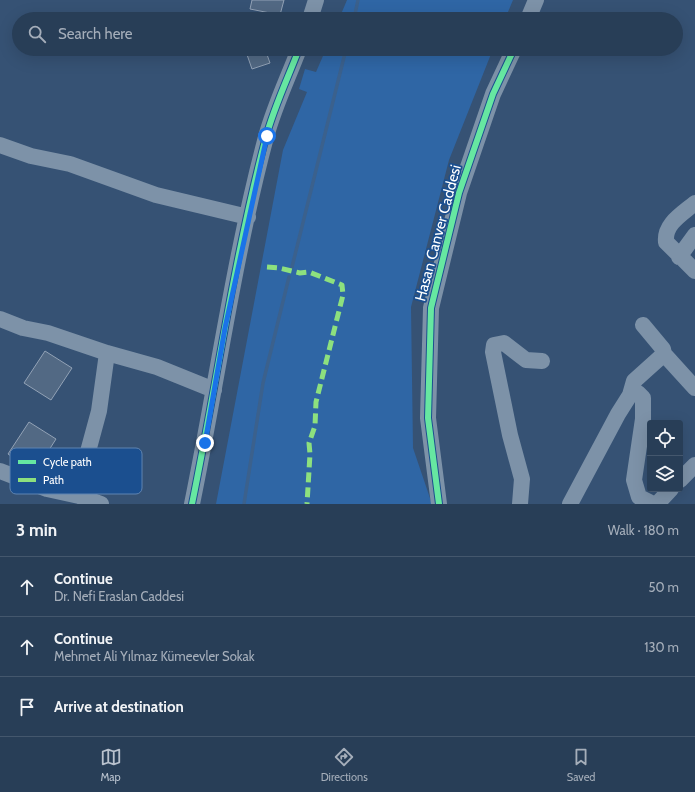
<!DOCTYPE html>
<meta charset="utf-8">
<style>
:root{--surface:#283e57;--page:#344961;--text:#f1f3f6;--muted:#a5aeba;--line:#44576d;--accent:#b9c2ce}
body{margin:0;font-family:Cabin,sans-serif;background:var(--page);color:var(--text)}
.controls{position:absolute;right:12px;bottom:12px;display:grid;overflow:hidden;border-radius:4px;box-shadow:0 4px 16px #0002}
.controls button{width:36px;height:36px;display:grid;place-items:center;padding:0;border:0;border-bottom:1px solid var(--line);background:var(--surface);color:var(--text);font:20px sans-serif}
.stop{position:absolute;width:12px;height:12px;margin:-9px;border:3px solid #1a73e8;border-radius:50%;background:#fff}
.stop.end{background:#1a73e8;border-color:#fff;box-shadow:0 1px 4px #0008}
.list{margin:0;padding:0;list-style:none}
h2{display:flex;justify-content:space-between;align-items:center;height:52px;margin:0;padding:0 16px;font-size:17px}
h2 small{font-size:13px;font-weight:400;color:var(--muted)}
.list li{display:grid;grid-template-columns:26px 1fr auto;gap:12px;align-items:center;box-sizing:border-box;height:60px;padding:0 16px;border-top:1px solid var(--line)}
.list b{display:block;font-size:15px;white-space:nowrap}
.list p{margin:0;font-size:13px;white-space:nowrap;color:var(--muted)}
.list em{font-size:13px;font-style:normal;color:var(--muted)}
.icon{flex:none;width:22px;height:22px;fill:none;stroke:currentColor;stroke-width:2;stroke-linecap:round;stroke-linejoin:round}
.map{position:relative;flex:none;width:695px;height:504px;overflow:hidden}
.search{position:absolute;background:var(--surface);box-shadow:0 4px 16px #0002;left:12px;right:12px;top:12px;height:44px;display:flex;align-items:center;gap:10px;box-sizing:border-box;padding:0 14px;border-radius:22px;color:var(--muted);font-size:15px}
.sheet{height:232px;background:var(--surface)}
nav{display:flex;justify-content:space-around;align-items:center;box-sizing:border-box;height:56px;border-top:1px solid var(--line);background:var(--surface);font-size:11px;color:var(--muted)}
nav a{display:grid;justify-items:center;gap:2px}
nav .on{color:var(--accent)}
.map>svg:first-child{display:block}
</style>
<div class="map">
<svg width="695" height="504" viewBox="0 0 695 504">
<rect width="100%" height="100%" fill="#365274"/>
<path fill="#2f66a5" d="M347,0H513L505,19H339Z
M326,49H493L449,160L411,307L413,448L432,504H216L283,150L307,92L299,89L305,69L316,72Z"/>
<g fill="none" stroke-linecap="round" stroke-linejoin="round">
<path stroke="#3b618d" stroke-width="3.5" d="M354,19L358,0
M292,267L346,49
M244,504L263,383L289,277"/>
</g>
<path fill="#526984" stroke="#92a2b6" d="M252,0H284L280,15L250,9Z
M245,49H265L270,63L252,69Z
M45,351L72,368L51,400L24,383Z
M29,422L56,439L35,472L8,454Z"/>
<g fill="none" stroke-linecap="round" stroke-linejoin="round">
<path stroke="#7d92a8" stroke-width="16" d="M310,19L316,0
M528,19L536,0
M0,145L31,156L70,164L156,195L248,217
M695,203C682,214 664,224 666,242L695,271
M679,257L695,235
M0,319L23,328L48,333L107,353L157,367L214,390
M643,325L663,349L664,354L695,388
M630,395L634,381L664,354
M0,471L47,489L79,496
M680,480L695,465
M101,504L79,496L83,470L99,411L107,353
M192,504C217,382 234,257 266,137C274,107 288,78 299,49
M439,504L428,418L431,308L459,193L493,94L514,49
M520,504L522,479L510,435L493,352L494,345L504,343L526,360L542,361
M570,504L618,414L630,395L638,393L643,398V419L634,480L639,497L653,504
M657,504L671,489"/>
<path stroke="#8de07e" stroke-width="5" stroke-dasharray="10 5" stroke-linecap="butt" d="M267,267L279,268L300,273L309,272L342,285L343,295L316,402L315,426L309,443L310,454L307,504"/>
<g stroke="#1b4f8f" stroke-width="8">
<path id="cycleway" d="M192,504C217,382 234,257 266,137C274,107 288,78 299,49
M439,504L428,418L431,308L459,193L493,94L514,49"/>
</g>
<use href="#cycleway" stroke="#66e7a1" stroke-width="6"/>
</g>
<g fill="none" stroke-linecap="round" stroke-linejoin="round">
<path stroke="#1a73e8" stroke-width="5" d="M205,443L225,328L267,136"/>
</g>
<g text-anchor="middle" stroke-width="3.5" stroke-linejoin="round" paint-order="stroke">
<g font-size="15" fill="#fff" stroke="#1b4f8f">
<text transform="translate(438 233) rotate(-75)" y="5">Hasan Canver Caddesi</text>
</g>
</g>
<rect x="10" y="448" width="132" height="46" rx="6" fill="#1b4f8f" stroke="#5f84b1" stroke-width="1"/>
<rect x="18" y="460" width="18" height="4" fill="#66e7a1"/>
<rect x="18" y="478" width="18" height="4" fill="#8de07e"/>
<g font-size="11" fill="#fff">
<text x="43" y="466">Cycle path</text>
<text x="43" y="484">Path</text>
</g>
</svg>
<div class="controls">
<button><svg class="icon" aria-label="locate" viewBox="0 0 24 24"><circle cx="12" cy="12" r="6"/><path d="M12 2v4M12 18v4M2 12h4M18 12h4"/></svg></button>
<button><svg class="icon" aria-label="layers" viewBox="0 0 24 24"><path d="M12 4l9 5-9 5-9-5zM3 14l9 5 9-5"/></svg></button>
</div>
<div class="stop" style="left:267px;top:136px"></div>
<div class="stop end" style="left:205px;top:443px"></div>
<div class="search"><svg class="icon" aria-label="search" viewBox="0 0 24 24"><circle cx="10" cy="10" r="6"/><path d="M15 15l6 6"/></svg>Search here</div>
</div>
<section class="sheet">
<h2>3 min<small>Walk · 180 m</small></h2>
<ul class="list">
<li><svg class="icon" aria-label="ahead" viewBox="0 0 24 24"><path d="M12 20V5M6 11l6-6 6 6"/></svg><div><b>Continue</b><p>Dr. Nefi Eraslan Caddesi</p></div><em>50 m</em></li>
<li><svg class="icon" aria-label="ahead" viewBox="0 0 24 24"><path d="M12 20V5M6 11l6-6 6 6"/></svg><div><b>Continue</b><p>Mehmet Ali Yılmaz Kümeevler Sokak</p></div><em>130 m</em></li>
<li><svg class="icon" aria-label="arrive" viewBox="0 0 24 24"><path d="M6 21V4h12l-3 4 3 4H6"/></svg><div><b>Arrive at destination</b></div></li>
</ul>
</section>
<nav>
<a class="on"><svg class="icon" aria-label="map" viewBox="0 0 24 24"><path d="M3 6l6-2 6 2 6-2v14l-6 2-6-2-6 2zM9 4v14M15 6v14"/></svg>Map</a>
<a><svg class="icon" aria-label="directions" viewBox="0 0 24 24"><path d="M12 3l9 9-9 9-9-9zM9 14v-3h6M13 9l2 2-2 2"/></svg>Directions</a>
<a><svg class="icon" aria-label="saved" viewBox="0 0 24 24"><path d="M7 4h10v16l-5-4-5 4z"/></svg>Saved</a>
</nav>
